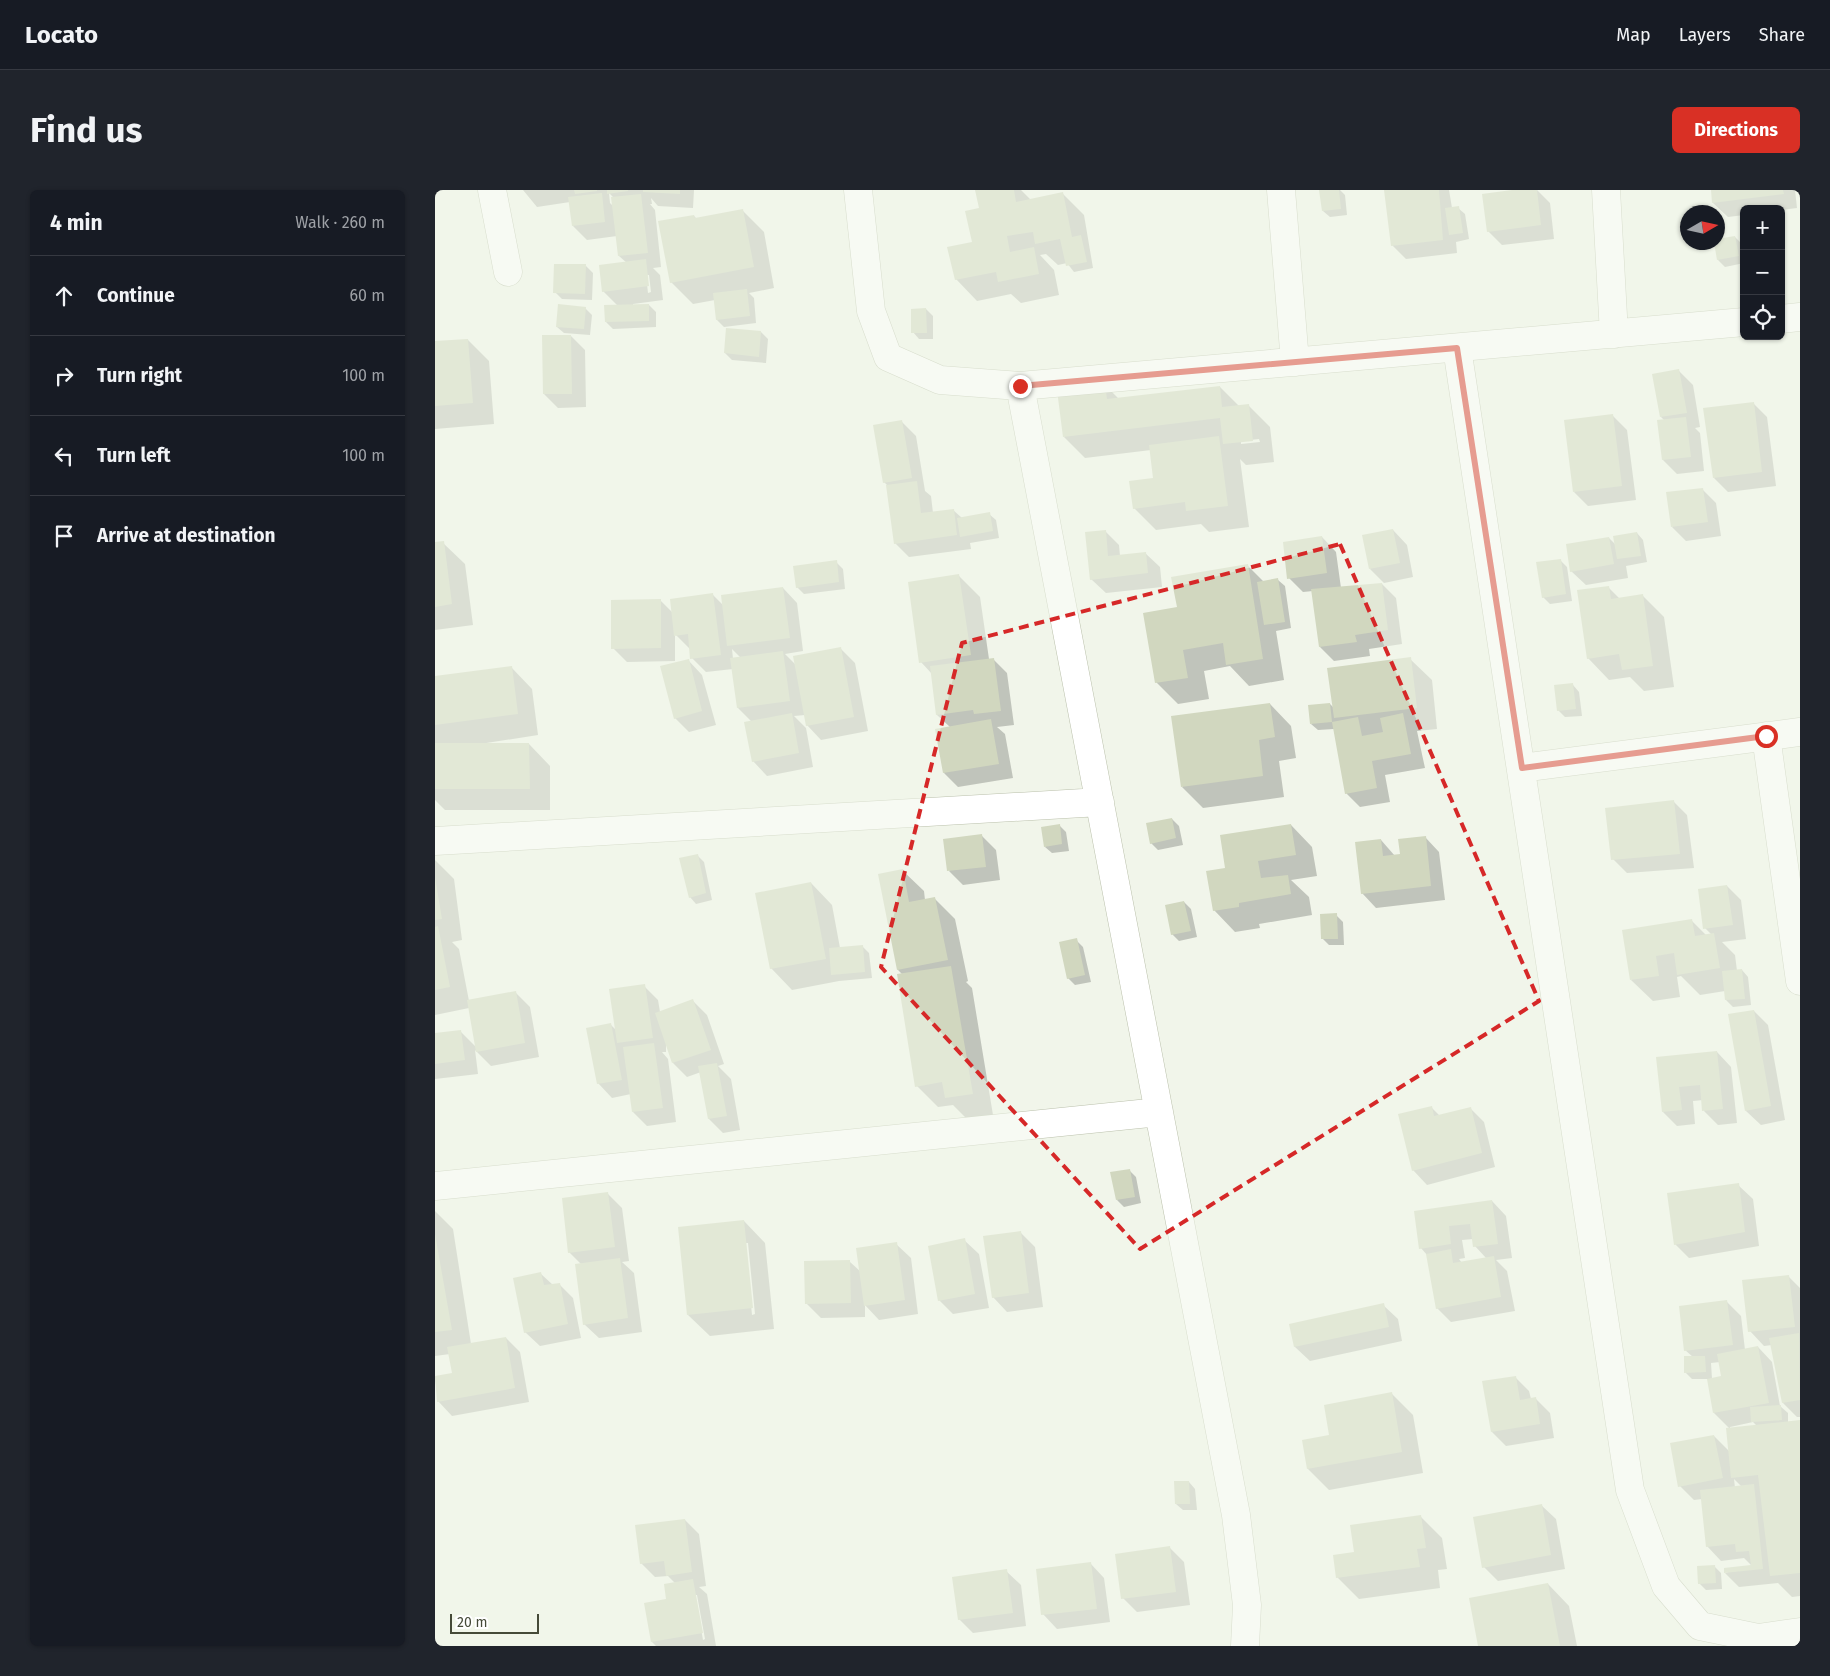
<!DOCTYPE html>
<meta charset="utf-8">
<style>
:root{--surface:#171b24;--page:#20242c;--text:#f1f3f6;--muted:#9ea1a6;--line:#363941;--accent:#d93025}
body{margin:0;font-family:"Fira Sans",sans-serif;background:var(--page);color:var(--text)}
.controls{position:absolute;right:15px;top:15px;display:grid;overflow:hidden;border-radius:8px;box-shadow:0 1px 4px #0004}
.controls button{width:45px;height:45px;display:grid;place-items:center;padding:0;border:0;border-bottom:1px solid var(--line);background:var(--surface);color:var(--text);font:25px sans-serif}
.compass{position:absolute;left:1245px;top:15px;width:45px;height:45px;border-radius:50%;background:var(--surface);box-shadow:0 1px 4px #0004;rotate:81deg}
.scale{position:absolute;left:15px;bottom:12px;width:89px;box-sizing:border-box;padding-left:5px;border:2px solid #454a38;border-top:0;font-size:14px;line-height:18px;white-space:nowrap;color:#454a38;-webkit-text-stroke:4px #fff;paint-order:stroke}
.stop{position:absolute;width:15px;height:15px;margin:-11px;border:4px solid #d93025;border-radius:50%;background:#fff}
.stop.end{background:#d93025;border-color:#fff;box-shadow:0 1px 5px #0008}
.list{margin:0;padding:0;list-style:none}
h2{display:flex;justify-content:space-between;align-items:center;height:65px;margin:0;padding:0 20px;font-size:21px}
h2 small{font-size:16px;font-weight:400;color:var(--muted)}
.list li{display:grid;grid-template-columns:32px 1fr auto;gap:15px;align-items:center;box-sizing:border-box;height:80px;padding:0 20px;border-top:1px solid var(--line)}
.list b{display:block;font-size:19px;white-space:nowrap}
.list em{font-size:16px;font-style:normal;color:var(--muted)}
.icon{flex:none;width:28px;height:28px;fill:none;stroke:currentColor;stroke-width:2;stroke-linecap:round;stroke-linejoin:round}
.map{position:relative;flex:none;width:1365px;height:1456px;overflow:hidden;border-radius:8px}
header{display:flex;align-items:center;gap:30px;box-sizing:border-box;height:70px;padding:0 25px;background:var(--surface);border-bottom:1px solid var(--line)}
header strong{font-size:24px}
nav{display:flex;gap:28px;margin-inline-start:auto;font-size:18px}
.intro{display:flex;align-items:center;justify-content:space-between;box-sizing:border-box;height:120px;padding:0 30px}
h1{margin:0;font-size:35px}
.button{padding:12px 22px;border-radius:8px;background:var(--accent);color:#fff;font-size:18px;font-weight:700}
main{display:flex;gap:30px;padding:0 30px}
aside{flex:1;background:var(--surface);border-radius:8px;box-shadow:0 1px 4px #0004}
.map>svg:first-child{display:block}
</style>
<header>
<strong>Locato</strong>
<nav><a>Map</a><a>Layers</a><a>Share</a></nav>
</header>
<div class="intro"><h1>Find us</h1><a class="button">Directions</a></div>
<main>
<aside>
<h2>4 min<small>Walk · 260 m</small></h2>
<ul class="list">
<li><svg class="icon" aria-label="ahead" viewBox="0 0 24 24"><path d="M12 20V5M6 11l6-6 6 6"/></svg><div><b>Continue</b></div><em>60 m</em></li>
<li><svg class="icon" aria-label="right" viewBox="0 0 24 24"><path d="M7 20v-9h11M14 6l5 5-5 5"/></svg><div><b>Turn right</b></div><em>100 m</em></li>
<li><svg class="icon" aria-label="left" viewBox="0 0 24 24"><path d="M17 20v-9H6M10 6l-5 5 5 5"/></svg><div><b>Turn left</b></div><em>100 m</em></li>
<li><svg class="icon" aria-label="arrive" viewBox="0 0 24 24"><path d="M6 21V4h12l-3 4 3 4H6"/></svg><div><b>Arrive at destination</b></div></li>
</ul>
</aside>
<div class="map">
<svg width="1365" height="1456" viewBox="0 0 1365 1456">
<rect width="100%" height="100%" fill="#f1f5ea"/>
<path fill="#0003" fill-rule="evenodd" d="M88,0H259L258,18L223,16L216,8L217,14H215L220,20L226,77L218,78L225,85L228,110L198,114V116L214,115L221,122V137L178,139L171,132L183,116L168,101L192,73L184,66L182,46L152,50L138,36L135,12L102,17ZM174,3L178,7L179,17L175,13ZM211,85H214L216,102L213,103Z
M542,0H586L596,10L627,3L649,25L658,78L639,82L632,73L623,75L611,64L605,65L619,80L624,105L586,113L576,104L542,111L521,89L538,53L546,19Z
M886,0H905L910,5L912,25L895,27L888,21Z
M950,0H1014L1017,18H1023L1030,24L1034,49L1021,52L1022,63L971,69L957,55Z
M1087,0H1102L1115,13L1119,49L1067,55L1053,41Z
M1277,0H1360L1362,18L1346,20L1309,19V25L1293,27L1278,13Z
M308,21L329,42L339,98L314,103L319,108L321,133L289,137L282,130L280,110L258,114L236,92L259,26L262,29Z
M1300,47L1307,54L1309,73L1290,77L1283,70L1282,52Z
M151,76L158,83L157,110L127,109L120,102Z
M150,118L157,125L155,145L129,143L122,137Z
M491,119L498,126V149H484L478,142Z
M292,139L326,142L333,149L331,173L297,170L290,163Z
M135,145L150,160L151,217L123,218L109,204Z
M33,150L54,171L59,234L0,239V152Z
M1244,181L1258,195L1265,237L1260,238L1265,243L1269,281L1242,284L1228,270L1230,231L1226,227Z
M670,195L684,209L785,197L804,216L813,215L835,237L839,272L811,275L805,269L814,337L774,342L766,334L721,340L699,318L720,289L716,260L650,268L629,247ZM824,249L825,252L806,254V251Z
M1318,213L1332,227L1341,296L1293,302L1279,288Z
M1178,226L1192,240L1201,310L1153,316L1139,302Z
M467,232L481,246L490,301L496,306L498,323L518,320L527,328L554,324L561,330L564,348L535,353L536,359L474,367L460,353L453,296L449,292Z
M1267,299L1281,313L1286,346L1251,351L1237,337Z
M958,340L972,355L978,387L949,393L935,379Z
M670,341L684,355L685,366L710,363L725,377L727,397L671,403L656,389Z
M1202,343L1208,350L1212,372L1191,376L1193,388L1151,395L1136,381L1174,348L1180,354Z
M887,347L901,362L906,398L947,394L961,408L967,454L934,459L935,466L899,471L885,457L878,401L868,402L854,388Z
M8,353L30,374L38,435L0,440V354Z
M1125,370L1132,377L1137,411L1115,414L1108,407Z
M401,372L408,379L410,399L369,404L362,397Z
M812,375L829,392L843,390L850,396L856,438L841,441L849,490L814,496L795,476L769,481L774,509L743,514L721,492Z
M524,386L545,407L554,469H558L572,483L579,535L562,537L570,544L578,588L523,597L509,583L502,540L515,537L502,525L497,484L486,472Z
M1173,397L1185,409L1208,406L1229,427L1239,497L1209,501L1195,487L1174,490L1153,468Z
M348,398L362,413L368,461L350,464L361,475L405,458L420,473L433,541L386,550L372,535L370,525L359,526L371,538L378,577L332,586L318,571L317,532L303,518L298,479L271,482L257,468L255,459L240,444V471L192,472L178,458L225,410L238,423L278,405L288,415ZM297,459L306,468L298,469Z
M975,469L997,490L1002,539L982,541L990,578L950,585L955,612L925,617L911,603L899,539L883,540L876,534L895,514L899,518Z
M253,470L267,485L281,535L254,542L240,528Z
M76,477L97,499L103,545L45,554H94L115,576V620H10L0,610V487Z
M1138,495L1144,502L1147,526L1130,527L1123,520Z
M835,514L856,536L861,568L844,571L849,607L768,618L747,597Z
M1238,611L1252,625L1259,678L1192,683L1178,669Z
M737,629L744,636L748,655L723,660L716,653Z
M624,635L631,642L634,661L617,663L610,657Z
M856,635L877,657L882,686L856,690L874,707L877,725L824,734L825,738L800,742L779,720L791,679Z
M547,646L561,660L565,690L528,695L514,681Z
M990,647L1004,662L1010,710L941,718L927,703L946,650L960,666L966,665Z
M262,665L269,672L277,710L261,714L255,707Z
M0,670L19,689L27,750L17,752L24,759L34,811L80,802L95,817L104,867L56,876L40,860L43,884L0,889V844L25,841L41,857L34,818L0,825Z
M467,680L489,701L490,710L499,708L520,729L533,791L531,792L537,798L558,925L532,929L518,915L503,917L482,896L468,785L463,780Z
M376,693L397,715L405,758L427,756L434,763L437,788L404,791L357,800L336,778Z
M1292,696L1306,710L1311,749L1287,752L1300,765L1302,781L1307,780L1313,787L1316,815L1298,817L1291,810L1290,801L1265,805L1246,786L1242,787L1245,807L1218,811L1196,790L1256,730L1271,745L1276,744L1270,738Z
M749,712L756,719L762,747L744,751L737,744Z
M901,725L908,732L909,755H894L887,748Z
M641,750L648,757L656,792L640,795L633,788Z
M209,796L223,810L225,822L258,811L272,825L289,874L283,876L296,889L305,940L288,943L274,929L266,882L252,887L238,873L231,851V862H227L233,869L241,932L212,936L198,922L196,904L177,908L163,893L176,835L181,840Z
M1319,821L1333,835L1350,930L1326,935L1311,921L1294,825Z
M1282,862L1296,877L1302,933L1283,935L1269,921L1268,910L1258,911L1260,934L1242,936L1228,922L1223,869Z
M996,917L1005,926L1035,918L1049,932L1060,977L992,995L978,980Z
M694,980L701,987L706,1013L689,1017L682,1010Z
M1303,995L1318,1009L1324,1056L1254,1068L1240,1054Z
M173,1004L187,1018L194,1071L187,1072L199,1083L207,1142L164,1148L149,1134L147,1075L134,1062Z
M1057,1011L1071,1026L1077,1068L1061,1070L1072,1081L1080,1121L1016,1132L1002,1118L992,1065L986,1058L980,1022ZM1038,1049L1040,1056L1051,1068L1027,1073L1024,1069L1030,1068L1027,1050Z
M0,1021L18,1039L36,1154L71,1148L85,1162L94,1212L17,1226L3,1211L0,1187L19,1184L15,1164L0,1166Z
M309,1031L330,1053L339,1139L275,1146L253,1125ZM310,1053H313L320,1124L317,1125Z
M586,1043L600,1057L608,1117L572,1122L558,1107Z
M529,1050L544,1064L554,1118L518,1124L504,1110Z
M461,1054L476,1068L483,1124L444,1130L430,1115V1127L386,1128L371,1113L415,1072L426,1082Z
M106,1084L118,1095L124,1094L138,1108L146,1148L105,1156L90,1142Z
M1353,1086L1365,1098V1227H1362L1348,1213L1337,1155L1329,1156L1315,1141Z
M1292,1112L1306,1126L1310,1160L1323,1157L1337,1172L1345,1216L1353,1223V1232L1365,1231V1406L1357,1407L1343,1393L1304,1397L1290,1383L1317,1376L1309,1368L1286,1371L1272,1356L1267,1309L1259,1310L1245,1296L1279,1246L1295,1262V1239L1279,1223L1273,1189H1257L1250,1182L1258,1167L1250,1160ZM1285,1172L1287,1187L1277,1189L1276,1173ZM1318,1232L1322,1236L1295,1239V1237ZM1299,1289L1307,1297L1300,1298Z
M948,1115L963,1129L967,1151L875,1171L860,1157L856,1135Z
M1080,1187L1094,1201L1096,1209H1101L1115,1223L1119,1248L1071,1256L1057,1242L1049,1192Z
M957,1204L978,1225L988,1283L894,1300L873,1279L868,1251L896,1246Z
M754,1292L760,1299L762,1320H748L741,1314Z
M1106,1315L1121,1329L1130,1379L1063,1391L1049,1377Z
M986,1327L1007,1348L1012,1379L1003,1380L1005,1398L924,1409L902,1387L920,1363Z
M250,1330L264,1344L271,1396L264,1397L272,1404L281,1456H221L217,1452L210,1414L233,1410L240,1393L233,1386L220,1387L206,1373ZM260,1405H262L270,1449L268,1450Z
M735,1358L749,1372L755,1415L702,1422L688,1408Z
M655,1373L669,1388L675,1432L622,1439L608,1424Z
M1279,1376L1286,1383L1287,1399L1271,1400L1264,1393Z
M571,1381L586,1395L591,1436L538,1443L524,1429Z
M1113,1394L1134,1416L1142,1456H1044Z"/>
<path fill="#d1d7bf" d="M139,0H162V1L140,4Z
M172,0H193V1L172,4Z
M208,0H245V4L208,2Z
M540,0H579L581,12L628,2L637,47L646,45L652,72L631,76L625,49L600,54L598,42L572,46L575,62L599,57L604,84L563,92L561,82L520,90L512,57L537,52L530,21L544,18Z
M884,0H904L906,19L887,21Z
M949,0H1004L1008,50L956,56Z
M1077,0H1102L1106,35L1052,42L1047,4Z
M1276,0H1348L1349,4L1277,13Z
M167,3L170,32L137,36L133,7Z
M206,4L213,63L183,66L176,7Z
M1024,16L1028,43L1014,45L1010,18Z
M308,19L319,77L235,93L223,31L259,25L260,28Z
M1300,46L1304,66L1282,70L1279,52H1282V49Z
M211,69L214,96L167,102L164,75Z
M119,74H151L150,104L118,103Z
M312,99L315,126L281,130L278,103Z
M123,114L151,117L149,139L121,137Z
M214,114V131L170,132L169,115Z
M491,118L492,143H476V119Z
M291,138L326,141L324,167L289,163Z
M107,145H136L137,204H108Z
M33,149L38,213L0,216V151Z
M1244,179L1252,223L1225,227L1217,184Z
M670,194L672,209L785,196L787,217L814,214L818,251L788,254L785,228L628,247L622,200Z
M1319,212L1327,282L1278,288L1268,218Z
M1178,224L1187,296L1138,302L1129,230Z
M1251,227L1256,267L1227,270L1222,230Z
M467,230L477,288L448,293L438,235Z
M784,246L793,316L751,321L750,312L698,319L694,291L718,288L714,255Z
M482,291L486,323L519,319L522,345L459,354L451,295Z
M1268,298L1273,332L1236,337L1231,302Z
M555,322L558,341L525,347L522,328Z
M958,339L965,373L934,379L927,345Z
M671,340L673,366L711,362L713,383L655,390L650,342Z
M1202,342L1206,366L1182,369L1178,346Z
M887,346L892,383L852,389L848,352Z
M1174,347L1179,374L1135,382L1131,354Z
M9,351L17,414L0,417V352Z
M1126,369L1131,404L1107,408L1101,372Z
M402,370L404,392L361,398L358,376Z
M813,374L828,469L791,475L788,453L748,460L753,488L720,493L708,423L742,417L736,387Z
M524,384L536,465L484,473L473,392Z
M843,388L850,432L829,435L822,392Z
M947,393L953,440L920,445L922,452L884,457L876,399Z
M1174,396L1176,409L1208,404L1218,476L1187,480L1184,464L1152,469L1142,400Z
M348,397L355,448L292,456L286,405Z
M278,403L286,465L255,469L253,444L239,446L235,409Z
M226,409V458L176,459V410Z
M406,457L419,527L371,536L358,466Z
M348,461L355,511L302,518L295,468Z
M976,467L982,518L899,528L892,478Z
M559,468L566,521L539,524L538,520L501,525L495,476Z
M254,469L267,521L239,529L225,476Z
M77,476L83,524L0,535V486Z
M1138,493L1141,519L1122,521L1119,495Z
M835,513L840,547L824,550L828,586L746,597L736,526Z
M895,513L897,532L875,534L873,515Z
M357,523L364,563L317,572L309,532Z
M968,523L976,564L937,571L942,598L910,604L897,532L923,527L927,546L948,542L945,528Z
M556,529L564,574L508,583L500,539Z
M0,553H94L95,599H0Z
M1239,610L1245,664L1176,670L1170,618Z
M737,628L741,648L715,654L711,633Z
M625,634L627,654L609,657L606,637Z
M856,634L861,665L823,671L826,688L853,685L856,704L804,713V717L778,721L771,681L790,678L785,645Z
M547,644L551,677L512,681L508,649Z
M991,646L996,696L926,704L920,652L946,649L948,666L965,664L963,649Z
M263,664L271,703L254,708L244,668Z
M468,679L474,712L500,707L513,770L462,780L443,684Z
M0,687L7,729L0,730Z
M376,692L391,769L335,779L320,703Z
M1292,695L1298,735L1268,739L1263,699Z
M749,711L756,741L736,745L730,715Z
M902,723L903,749H886L885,724Z
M1257,729L1260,746L1279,743L1285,778L1242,785L1239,763L1221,766L1224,786L1195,790L1187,740Z
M3,736L15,797L0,800V737Z
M642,748L650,785L632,789L624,752Z
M428,755L430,782L396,785L394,758Z
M516,776L538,904L510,908L507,892L480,897L462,784Z
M1307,779L1310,809L1290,810L1287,781Z
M210,794L218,848L182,853L174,799Z
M81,801L90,853L41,862L32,810Z
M258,809L276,860L237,873L220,823Z
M1319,820L1336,916L1310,921L1293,824Z
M176,833L187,890L162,894L151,838Z
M26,840L30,870L0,874V843Z
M219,853L228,918L197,922L188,857Z
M1282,861L1288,919L1267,921L1265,895L1244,897L1247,920L1227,922L1221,867Z
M282,873L292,926L273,929L263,876Z
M997,916L999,926L1036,917L1047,963L977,981L963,924Z
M695,979L700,1007L681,1010L675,982Z
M1304,993L1310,1042L1239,1055L1232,1003Z
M173,1002L180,1057L133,1063L127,1008Z
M1057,1010L1063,1054L1038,1057L1035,1034L1014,1036L1016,1054L984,1059L979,1021Z
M309,1030L318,1118L252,1125L243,1037Z
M586,1041L594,1103L557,1108L548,1046Z
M0,1044L17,1140L0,1142Z
M530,1048L540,1104L503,1111L493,1056Z
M462,1052L470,1110L429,1116L421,1058Z
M1016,1059L1018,1073L1059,1066L1066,1107L1001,1119L991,1064Z
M185,1068L193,1128L148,1135L140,1074Z
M415,1070L416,1113L370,1114L369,1071Z
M106,1082L109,1095L125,1093L133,1134L89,1143L78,1088Z
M1354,1085L1360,1137L1313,1142L1307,1090Z
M1292,1110L1298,1155L1249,1161L1244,1116Z
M949,1113L954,1137L859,1157L854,1134Z
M1364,1143L1365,1210L1347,1213L1334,1148Z
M71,1147L80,1198L2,1212L0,1186L17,1183L12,1157Z
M1323,1156L1334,1213L1278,1223L1272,1189L1286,1186L1282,1164Z
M1249,1166H1270L1271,1182L1249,1183Z
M1081,1186L1085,1210L1101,1207L1105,1234L1056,1242L1047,1191Z
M957,1202L967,1262L872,1279L867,1250L894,1245L889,1215Z
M1346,1215L1347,1230L1316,1232L1315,1217Z
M1365,1230V1383L1335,1386L1323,1285L1296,1288L1291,1238Z
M1279,1245L1288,1288L1243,1297L1235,1253Z
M739,1291H754L755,1314H740Z
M1319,1294L1328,1379L1289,1383V1378L1316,1375L1314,1361L1301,1362L1300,1354L1271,1357L1265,1300Z
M1107,1314L1116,1365L1047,1378L1038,1327Z
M986,1325L991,1358L982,1359L985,1377L901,1388L898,1365L919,1362L915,1335Z
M250,1329L257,1382L231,1386L229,1371L205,1374L200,1335Z
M735,1356L741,1402L686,1409L680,1364Z
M656,1372L662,1419L606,1425L601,1379Z
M1280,1375L1281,1393L1263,1394L1262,1376Z
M572,1379L578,1423L523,1430L517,1387Z
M258,1389L268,1443L216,1452L209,1413L231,1409L229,1394Z
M1113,1393L1125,1456H1043L1034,1408Z"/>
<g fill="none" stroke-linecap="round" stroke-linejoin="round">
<g stroke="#bbc1ac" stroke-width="29">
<path id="minor" d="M57,0L73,82
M423,0L436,121L453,167L505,190L585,196L1309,132
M846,0L860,172
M1171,0L1179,144
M1346,129L1365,127
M1022,158L1195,1300L1231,1396L1265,1436L1323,1448L1365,1442
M585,196L801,1325L812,1415L810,1456
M1331,546L1365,791
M1087,578L1365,542
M0,651L665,612
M0,996L724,922"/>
</g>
<use href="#minor" stroke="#fff" stroke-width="28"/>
</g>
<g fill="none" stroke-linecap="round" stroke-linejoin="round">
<path stroke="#d93025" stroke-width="6" d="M585,196L1022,158L1087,578L1331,546"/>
</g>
<path d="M0 0H1365V1456H0ZM905,354L1104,811L705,1059L446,777L527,453Z" fill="#f1f5ea" fill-opacity=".55" fill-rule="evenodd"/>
<path fill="none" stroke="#d62828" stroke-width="4" stroke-dasharray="10 6" stroke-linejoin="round" d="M905,354L1104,811L705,1059L446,777L527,453Z"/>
</svg>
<div class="controls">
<button>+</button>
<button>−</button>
<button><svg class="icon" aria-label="locate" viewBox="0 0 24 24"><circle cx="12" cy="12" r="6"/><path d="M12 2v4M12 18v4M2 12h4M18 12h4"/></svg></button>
</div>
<svg class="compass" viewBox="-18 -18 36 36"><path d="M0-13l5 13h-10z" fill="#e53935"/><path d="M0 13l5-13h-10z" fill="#9ea1a6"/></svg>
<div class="scale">20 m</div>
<div class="stop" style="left:1331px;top:546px"></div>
<div class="stop end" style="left:585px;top:196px"></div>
</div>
</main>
